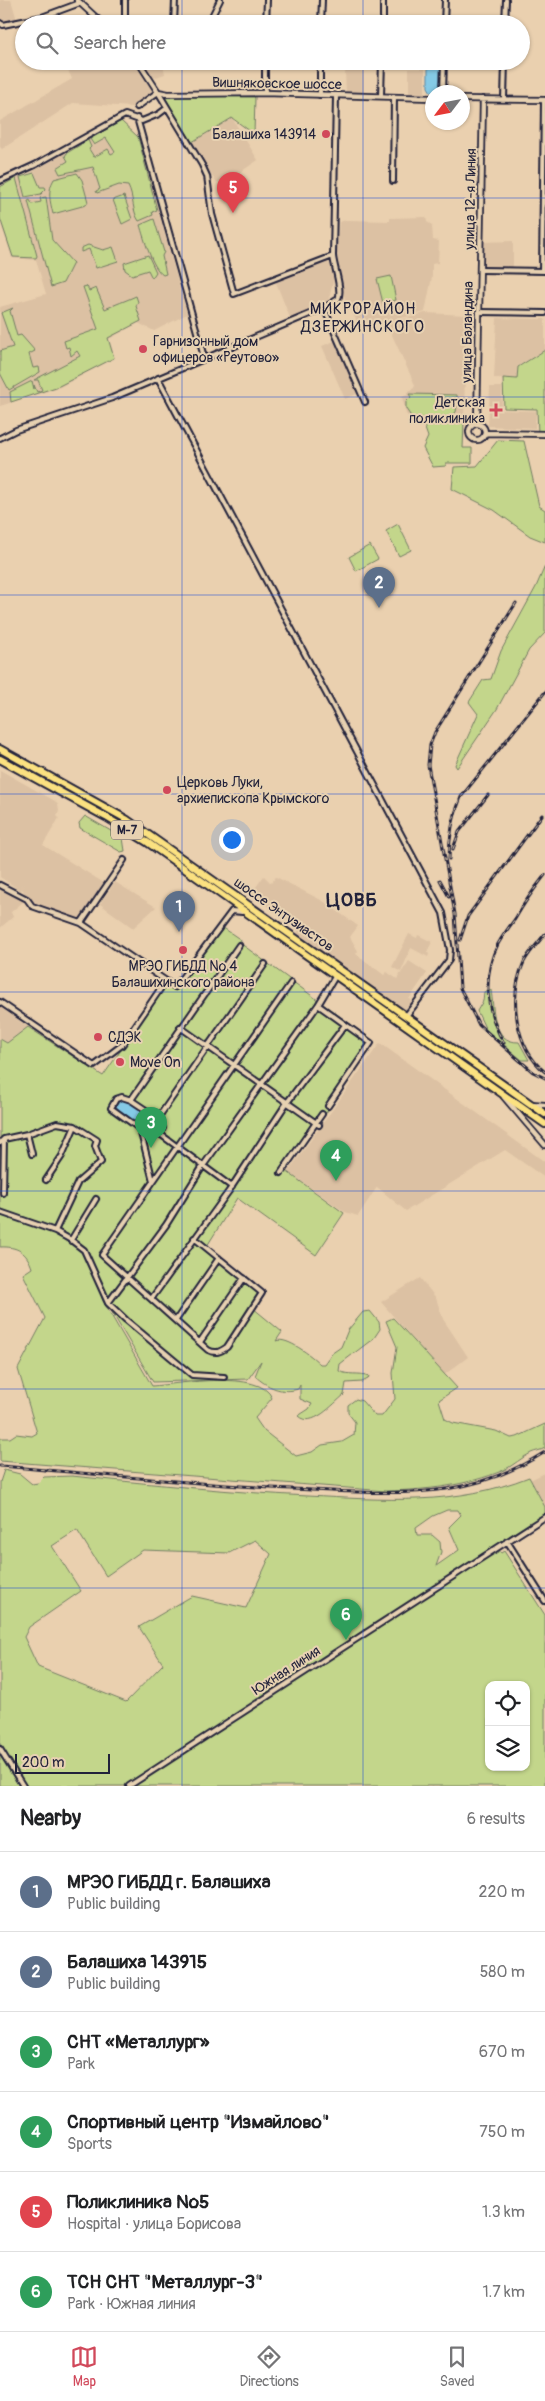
<!DOCTYPE html>
<meta charset="utf-8">
<style>
:root{--surface:#fff;--page:#f2f2f2;--text:#202124;--muted:#757577;--line:#e0e0e0;--accent:#d1495b}
body{margin:0;font-family:Pangolin,sans-serif;background:var(--page);color:var(--text)}
.controls{position:absolute;right:15px;bottom:15px;display:grid;overflow:hidden;border-radius:10px;box-shadow:0 1px 4px #0004}
.controls button{width:45px;height:45px;display:grid;place-items:center;padding:0;border:0;border-bottom:1px solid var(--line);background:var(--surface);color:var(--text);font:25px sans-serif}
.compass{position:absolute;left:425px;top:85px;width:45px;height:45px;border-radius:50%;background:var(--surface);box-shadow:0 1px 4px #0004;rotate:238deg}
.scale{position:absolute;left:15px;bottom:12px;width:95px;box-sizing:border-box;padding-left:5px;border:2px solid #22223b;border-top:0;font-size:14px;line-height:18px;white-space:nowrap;color:#22223b;-webkit-text-stroke:4px #e7d1b1;paint-order:stroke}
.you{position:absolute;left:231px;top:839px;width:18px;height:18px;margin:-12px;border:4px solid #fff;border-radius:50%;background:#1a73e8;box-shadow:0 0 0 8px #1a73e833}
.badge{display:grid;place-items:center;width:32px;height:32px;border-radius:50%;background:var(--accent);color:#fff;font-size:16px;font-weight:700}
.pin{position:absolute;translate:-50% -41px;filter:drop-shadow(0 1px 2px #0008)}
.pin::after{content:'';position:absolute;top:26px;width:18px;height:15px;background:inherit;clip-path:polygon(0 0,100% 0,50% 100%)}
.list{margin:0;padding:0;list-style:none}
h2{display:flex;justify-content:space-between;align-items:center;height:65px;margin:0;padding:0 20px;font-size:21px}
h2 small{font-size:16px;font-weight:400;color:var(--muted)}
.list li{display:grid;grid-template-columns:32px 1fr auto;gap:15px;align-items:center;box-sizing:border-box;height:80px;padding:0 20px;border-top:1px solid var(--line)}
.list b{display:block;font-size:19px;white-space:nowrap}
.list p{margin:0;font-size:16px;white-space:nowrap;color:var(--muted)}
.list em{font-size:16px;font-style:normal;color:var(--muted)}
.icon{flex:none;width:28px;height:28px;fill:none;stroke:currentColor;stroke-width:2;stroke-linecap:round;stroke-linejoin:round}
.map{position:relative;flex:none;width:545px;height:1786px;overflow:hidden}
.search{position:absolute;background:var(--surface);box-shadow:0 1px 4px #0004;left:15px;right:15px;top:15px;height:55px;display:flex;align-items:center;gap:12px;box-sizing:border-box;padding:0 18px;border-radius:28px;color:var(--muted);font-size:19px}
.sheet{height:545px;background:var(--surface)}
nav{display:flex;justify-content:space-around;align-items:center;box-sizing:border-box;height:70px;border-top:1px solid var(--line);background:var(--surface);font-size:14px;color:var(--muted)}
nav a{display:grid;justify-items:center;gap:2px}
nav .on{color:var(--accent)}
.map>svg:first-child{display:block}
</style>
<div class="map">
<svg width="545" height="1786" viewBox="0 0 545 1786">
<rect width="100%" height="100%" fill="#ead0af"/>
<filter id="ink" filterUnits="userSpaceOnUse"><feTurbulence type="fractalNoise" baseFrequency=".02" numOctaves="2"/><feDisplacementMap in="SourceGraphic" scale="10" xChannelSelector="R" yChannelSelector="G"/><feConvolveMatrix kernelMatrix="1 2 1 2 8 2 1 2 1" color-interpolation-filters="sRGB"/></filter>
<g filter="url(#ink)">
<path fill="#dcc1a3" d="M0,0H11L17,20L4,24L0,20Z
M64,61H133L154,93L132,107L73,103L2,149L0,147V121L72,79Z
M147,61H162L165,74L153,78L143,63Z
M409,69H425V96L409,95Z
M357,70L364,72V93H346L345,71Z
M232,118L258,160L226,182H216L192,142Z
M121,120L138,136L187,314L154,331L138,323L109,339L115,358L60,387L0,406V307L46,294L36,260L12,258L0,221V186L18,177L27,175Z
M426,217L427,222L432,225L433,240L439,241L438,263L432,264V277L425,312L386,322L368,324L364,317L357,321L346,302L335,271L339,222L347,220L390,221V218Z
M513,241V267H483V242Z
M329,262L334,279L328,302L290,318L275,280Z
M425,313L466,315L464,422L422,420L409,417L406,414L402,397L407,395V392L414,388L415,385L387,324Z
M497,318L545,319V350L518,366L517,379L494,378Z
M337,340L359,393L345,399L322,346Z
M490,387H502V410L536,411L535,428L488,426Z
M0,770L55,801L58,805L59,811L57,816L59,818L43,845L104,883L80,919L32,904L22,889L24,884L21,891L0,877Z
M264,876L271,883L276,877L323,901L358,926L350,937L358,951L356,954L384,975L387,972L397,979L409,961L427,973L409,999L412,1002L406,1011L297,933L299,929L259,900L261,897L253,891Z
M115,882L156,907L133,928L100,904Z
M0,889L24,901L11,912L13,917L0,928Z
M409,934L417,938L418,935L432,942L427,952L429,954L428,957L411,948L401,972L392,967Z
M0,1007L28,1027L7,1043L0,1039Z
M380,1043L545,1162V1178L505,1150L406,1211L377,1187L358,1216L345,1212L288,1172Z
M420,1278L436,1298L443,1319L468,1357L444,1375L381,1302Z
M545,1473V1507L530,1480Z"/>
<path fill="#c3d68b" stroke="#727c63" fill-rule="evenodd" d="M163,95L255,97L254,134L232,118L192,142Z
M121,121L138,137L157,210L152,212L153,215L139,221C132,211 134,198 128,186L119,185L97,193L96,191L100,189L93,167L60,174L57,168L68,161L65,156L67,153L88,140L91,147L89,149L94,157L108,149L111,154L115,152L106,138L94,145L90,139Z
M34,173L40,187H45L46,189L41,194L25,197L20,177Z
M77,173L82,180L88,202L86,205L53,214C50,201 47,191 54,179Z
M16,178L37,256L36,258L13,257L0,218V187Z
M124,196L132,219L122,224L113,200Z
M46,197L52,240L73,263L63,283L51,287L28,201L30,200L32,204L41,202L40,198Z
M154,219L164,252L162,256L166,274L163,275C152,268 144,238 140,225Z
M88,245L103,250L113,247L118,261L96,268L89,249L81,252V248Z
M148,255L156,272L152,278L148,270L132,275L125,270L124,263Z
M391,276L396,300L383,303L377,279Z
M87,286L89,291L96,288L105,309C116,304 125,301 136,296L138,302L136,306L141,321L108,338L114,358L59,386L11,402L10,392L32,381L34,389V385L37,392L42,390L38,380H34L80,356L77,351L71,356L69,347L66,348L64,341L98,329L83,287Z
M13,308L10,311L17,336L21,335L35,351L29,354L33,368L39,367L40,372L9,390L0,373V351L13,347L1,313Z
M545,350V433H538L537,409L504,408L503,378L517,379L518,367Z
M409,394L457,395V398H452L457,405L456,412L448,419L412,418L406,409V402L411,397Z
M422,420L464,422L463,448H472V463H446V466L433,467L423,448L428,437Z
M498,440L524,441L539,506L545,510V542L530,536L494,510L452,489L454,467L477,466Z
M398,524L411,550L399,556L386,531Z
M370,545L378,559L356,571L349,557Z
M545,566V633L529,650L497,709L457,768L455,765L478,714L469,702L483,680L491,679L501,651L536,587Z
M85,816L123,838L125,851L121,852L80,828L79,823Z
M222,927L241,940L240,943L375,1042L286,1171L344,1213L316,1255L237,1198L207,1246L264,1293L253,1308L282,1332L276,1341C286,1336 312,1356 320,1364H324L331,1354L341,1347L348,1330L363,1312L370,1311L379,1322L380,1329L374,1338L340,1364L339,1371C348,1376 359,1372 369,1376L368,1379L362,1382L346,1383L344,1395C333,1404 312,1429 298,1416L309,1409L312,1404L300,1399V1385L298,1389C282,1394 267,1387 255,1376L261,1361L248,1379L153,1382L100,1292L103,1301L152,1386C178,1384 261,1369 272,1398L255,1418L264,1431L296,1456L312,1452L322,1445L342,1442L354,1435L355,1422L348,1413V1405L356,1399L362,1401L375,1416H382L395,1399L393,1373L397,1347L386,1321L393,1318L457,1388L439,1400L445,1419L453,1423L496,1431L511,1438L517,1437L545,1424V1448C540,1451 535,1451 531,1453C521,1458 514,1465 504,1470C466,1486 427,1490 386,1491L0,1461V1438H10L16,1434L32,1436L37,1433L18,1369L45,1318L23,1274L32,1268C27,1252 17,1246 0,1247V1215L53,1233L72,1242C49,1229 25,1222 0,1213V1039L7,1043L28,1027L103,1076L166,985L176,991Z
M487,990H491C494,1008 492,1043 519,1042L529,1060H522L486,1030L477,1011L483,1001L484,992Z
M4,1470L20,1474L32,1484L38,1483L44,1477L72,1476C151,1484 229,1492 307,1496C384,1500 456,1506 529,1477L545,1507V1514L496,1546L501,1553L504,1551L545,1615V1786H0V1482ZM447,1510H458L461,1515L449,1527L459,1550L436,1566L441,1552L440,1542L432,1535H417L416,1528L433,1516ZM77,1530L106,1576L143,1550L229,1553L255,1540L271,1554L246,1608L192,1596L139,1627L163,1664L126,1702L38,1667L24,1637L29,1627L81,1591L52,1546ZM489,1685H526V1767H489Z"/>
<path fill="#85cae6" stroke="#5d87a2" d="M428,61H440L441,78L438,92L432,94L428,87Z
M122,1099C135,1102 155,1115 161,1127L159,1131C149,1133 121,1115 116,1106Z"/>
<g fill="none" stroke-linecap="round" stroke-linejoin="round">
<g stroke="#22223b" stroke-width="8">
<path id="minor" d="M0,23L3,25L42,17L80,3
M125,24V0
M174,24L175,0
M208,24L220,0
M266,24L267,0
M321,24L322,0
M383,24V0
M444,24L445,0
M505,24L506,0
M443,92L444,61
M265,93V61
M320,95V61
M381,96L382,61
M504,99L505,61
M137,107L158,92L202,165L207,176L212,214L234,294L333,256
M137,118L204,357
M0,181L35,165L125,115L142,121L159,114L167,108
M393,181L394,97
M480,270L545,271
M542,271L544,100
M324,308L365,402
M479,312L545,313
M158,378L443,913L450,950L449,960L406,1016
M0,438L16,430L112,398L324,308L338,299C343,290 334,268 333,256L336,96
M0,885L27,899L32,906L81,923L175,987L232,911L242,912
M81,923L124,860
M0,1002L94,1066L122,1045L165,982
M318,1005L371,1043L328,1106
M180,1027L319,1125
M131,1100L239,945
M158,1118L265,964
M140,1129L153,1181
M27,1134L32,1154
M160,1134L140,1129L111,1108L116,1099L122,1097L131,1100L158,1118L163,1128L160,1134L232,1187
M0,1143L4,1139L27,1134L57,1123L75,1126L97,1140L95,1146L101,1162L78,1182L55,1231
M281,1173L322,1114
M46,1180L62,1156L75,1126
M3,1193L4,1139
M0,1212L55,1231L71,1240L84,1250L108,1303L126,1320L192,1375L224,1377
M194,1238L262,1293L227,1347C220,1352 216,1354 208,1350L102,1255L291,983
M71,1240L96,1199
M152,1298L229,1191L286,1104L345,1025
M108,1303L166,1225L203,1166L318,1005L336,975
M176,1320L219,1258
M200,1342L244,1278
M507,1541L545,1601
M0,1749L23,1786
M129,1786L545,1517"/>
</g>
<g stroke="#22223b" stroke-width="8">
<path id="tertiary" d="M77,0L103,24
M138,61L158,92L168,94L265,93L432,98
M462,99L545,100
M477,424L483,99
M469 432a8 8 0 1 1 16 0a8 8 0 1 1-16 0Z
M485,433L545,434
M504,1097L545,1145
M531,1104L545,1105"/>
</g>
<g stroke="#22223b" stroke-width="10">
<path id="trunk" d="M0,749L126,819L545,1114
M0,759L106,817L147,842L545,1124"/>
</g>
<use href="#minor" stroke="#e7d1b1" stroke-width="4"/>
<use href="#tertiary" stroke="#e7d1b1" stroke-width="4.5"/>
<use href="#trunk" stroke="#fbe180" stroke-width="6"/>
<g stroke="#22223b" stroke-width="3">
<path id="rail" d="M516,603L435,732L430,745L428,765L455,914L460,988L479,1025L533,1072L545,1078
M453,849L459,832L488,795
M449,859C449,837 452,818 461,797L545,692
M440,880L449,897
M545,934C538,943 529,952 524,962C508,997 515,1047 545,1072
M460,940L468,916L542,815
M504,1043C486,1013 482,976 498,944C503,935 509,927 515,919C524,903 534,889 545,875
M0,1466C97,1474 194,1484 291,1489C342,1491 395,1496 446,1489C481,1484 515,1471 545,1452"/>
</g>
<use href="#rail" stroke="#e7d1b1" stroke-width="1" stroke-dasharray="4" stroke-linecap="butt"/>
</g>
</g>
<path fill="none" stroke="#1d4ed8" stroke-width="1" stroke-opacity="0.55" d="M182,0V24M363,0V24M182,61V1786M363,61V1786M0,198H545M0,397H545M0,595H545M0,794H545M0,992H545M0,1191H545M0,1389H545M0,1588H545"/>
<g fill="#d1495b" stroke="#e7d1b1" stroke-width="2">
<circle cx="326" cy="134" r="5"/>
<circle cx="143" cy="349" r="5"/>
<path d="M493.5 402.5h5v5h5v5h-5v5h-5v-5h-5v-5h5z"/>
<circle cx="167" cy="790" r="5"/>
<circle cx="183" cy="950" r="5"/>
<circle cx="98" cy="1037" r="5"/>
<circle cx="120" cy="1062" r="5"/>
</g>
<g text-anchor="middle" stroke-width="4" stroke-linejoin="round" paint-order="stroke">
<rect fill="#e7d1b1" stroke="#5d565e" stroke-width="1" x="111" y="820.5" width="32" height="19" rx="4"/>
<g font-size="12" font-weight="bold" fill="#22223b">
<text x="127" y="834">М-7</text>
</g>
<g font-size="14" fill="#22223b" stroke="#e7d1b1">
<text transform="translate(277 83) rotate(1)" y="5">Вишняковское шоссе</text>
<text transform="translate(470 199) rotate(-89)" y="5">улица 12-я Линия</text>
<text transform="translate(467 332) rotate(-89)" y="5">улица Баландина</text>
<text transform="translate(284 914) rotate(35)" y="5">шоссе Энтузиастов</text>
<text transform="translate(286 1670) rotate(-33)" y="5">Южная линия</text>
</g>
<g font-size="14" fill="#22223b" stroke="#e7d1b1" text-anchor="start">
<text x="316" y="139" text-anchor="end">Балашиха 143914</text>
<text x="153" y="346">Гарнизонный дом<tspan x="153" dy="16">офицеров «Реутово»</tspan></text>
<text x="485" y="407" text-anchor="end">Детская<tspan x="485" dy="16">поликлиника</tspan></text>
<text x="177" y="787">Церковь Луки,<tspan x="177" dy="16">архиепископа Крымского</tspan></text>
<text x="183" y="971" text-anchor="middle">МРЭО ГИБДД № 4<tspan x="183" dy="16">Балашихинского района</tspan></text>
<text x="108" y="1042">СДЭК</text>
<text x="130" y="1067">Move On</text>
</g>
<g font-size="16" letter-spacing="1" fill="#22223b" stroke="#e7d1b1">
<text x="363" y="314">МИКРОРАЙОН<tspan x="363" dy="18">ДЗЕРЖИНСКОГО</tspan></text>
</g>
<g font-size="19" font-weight="bold" letter-spacing="1" fill="#22223b" stroke="#e7d1b1">
<text x="352" y="906">ЦОВБ</text>
</g>
</g>
</svg>
<div class="controls">
<button><svg class="icon" aria-label="locate" viewBox="0 0 24 24"><circle cx="12" cy="12" r="6"/><path d="M12 2v4M12 18v4M2 12h4M18 12h4"/></svg></button>
<button><svg class="icon" aria-label="layers" viewBox="0 0 24 24"><path d="M12 4l9 5-9 5-9-5zM3 14l9 5 9-5"/></svg></button>
</div>
<svg class="compass" viewBox="-18 -18 36 36"><path d="M0-13l5 13h-10z" fill="#e53935"/><path d="M0 13l5-13h-10z" fill="#757577"/></svg>
<div class="scale">200 m</div>
<div class="you"></div>
<div class="pin badge" style="left:179px;top:932px;background:#5c6f8a">1</div>
<div class="pin badge" style="left:379px;top:608px;background:#5c6f8a">2</div>
<div class="pin badge" style="left:151px;top:1148px;background:#2e9e5b">3</div>
<div class="pin badge" style="left:336px;top:1181px;background:#2e9e5b">4</div>
<div class="pin badge" style="left:233px;top:213px;background:#e0444e">5</div>
<div class="pin badge" style="left:346px;top:1640px;background:#2e9e5b">6</div>
<div class="search"><svg class="icon" aria-label="search" viewBox="0 0 24 24"><circle cx="10" cy="10" r="6"/><path d="M15 15l6 6"/></svg>Search here</div>
</div>
<section class="sheet">
<h2>Nearby<small>6 results</small></h2>
<ul class="list">
<li><span class="badge" style="background:#5c6f8a">1</span><div><b>МРЭО ГИБДД г. Балашиха</b><p>Public building</p></div><em>220 m</em></li>
<li><span class="badge" style="background:#5c6f8a">2</span><div><b>Балашиха 143915</b><p>Public building</p></div><em>580 m</em></li>
<li><span class="badge" style="background:#2e9e5b">3</span><div><b>СНТ «Металлург»</b><p>Park</p></div><em>670 m</em></li>
<li><span class="badge" style="background:#2e9e5b">4</span><div><b>Спортивный центр &quot;Измайлово&quot;</b><p>Sports</p></div><em>750 m</em></li>
<li><span class="badge" style="background:#e0444e">5</span><div><b>Поликлиника №5</b><p>Hospital · улица Борисова</p></div><em>1.3 km</em></li>
<li><span class="badge" style="background:#2e9e5b">6</span><div><b>ТСН СНТ &quot;Металлург-3&quot;</b><p>Park · Южная линия</p></div><em>1.7 km</em></li>
</ul>
</section>
<nav>
<a class="on"><svg class="icon" aria-label="map" viewBox="0 0 24 24"><path d="M3 6l6-2 6 2 6-2v14l-6 2-6-2-6 2zM9 4v14M15 6v14"/></svg>Map</a>
<a><svg class="icon" aria-label="directions" viewBox="0 0 24 24"><path d="M12 3l9 9-9 9-9-9zM9 14v-3h6M13 9l2 2-2 2"/></svg>Directions</a>
<a><svg class="icon" aria-label="saved" viewBox="0 0 24 24"><path d="M7 4h10v16l-5-4-5 4z"/></svg>Saved</a>
</nav>
